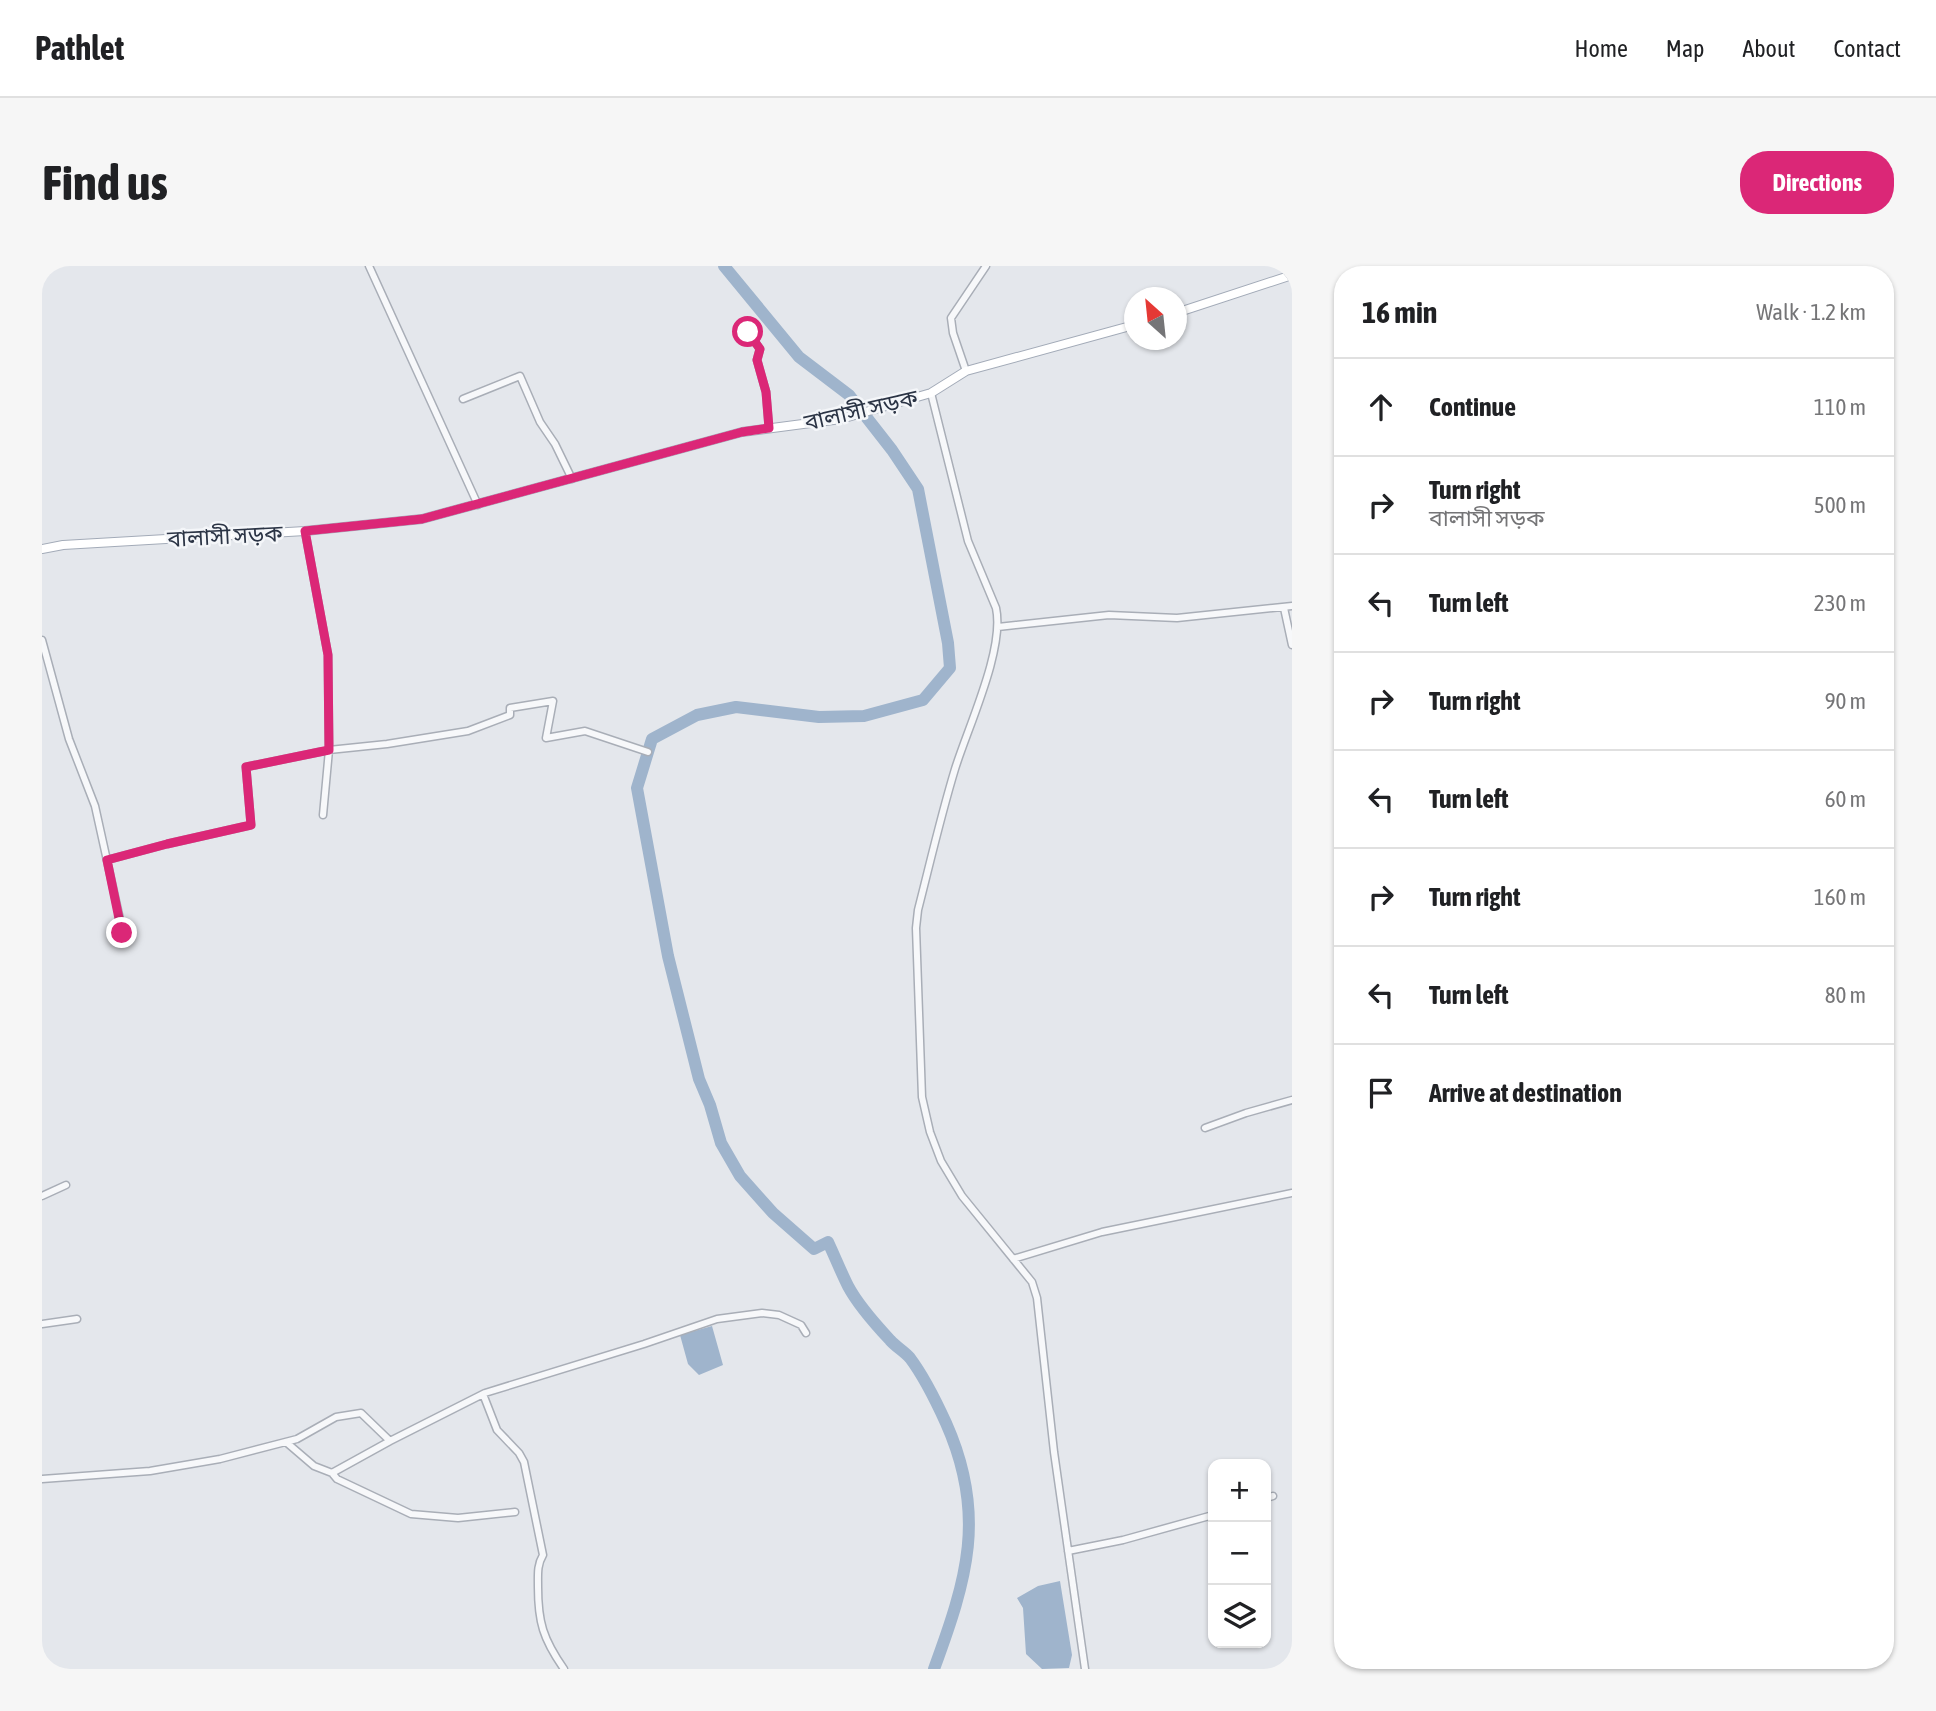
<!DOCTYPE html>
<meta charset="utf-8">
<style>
:root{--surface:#fff;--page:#f6f6f6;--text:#202124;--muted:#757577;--line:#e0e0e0;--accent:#db2777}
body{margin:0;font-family:"Asap Condensed","Noto Sans Bengali",sans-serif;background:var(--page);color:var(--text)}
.controls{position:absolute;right:21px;bottom:21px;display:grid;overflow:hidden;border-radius:14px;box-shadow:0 2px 5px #0004}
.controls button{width:63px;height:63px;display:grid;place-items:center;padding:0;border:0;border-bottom:2px solid var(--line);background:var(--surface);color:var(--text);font:35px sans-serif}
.compass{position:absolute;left:1082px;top:21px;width:63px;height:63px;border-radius:50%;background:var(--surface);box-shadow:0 2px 5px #0004;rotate:333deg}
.stop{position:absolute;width:21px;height:21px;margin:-16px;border:5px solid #db2777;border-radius:50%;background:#fff}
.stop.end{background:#db2777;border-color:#fff;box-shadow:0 2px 7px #0008}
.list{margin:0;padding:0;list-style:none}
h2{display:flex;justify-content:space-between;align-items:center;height:91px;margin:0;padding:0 28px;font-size:30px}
h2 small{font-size:23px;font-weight:400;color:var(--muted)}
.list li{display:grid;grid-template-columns:46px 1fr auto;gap:21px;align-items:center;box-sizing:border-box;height:98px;padding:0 28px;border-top:2px solid var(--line)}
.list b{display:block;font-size:26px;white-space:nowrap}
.list p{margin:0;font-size:23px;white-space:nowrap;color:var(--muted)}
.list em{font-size:23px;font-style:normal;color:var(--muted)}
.icon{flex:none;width:38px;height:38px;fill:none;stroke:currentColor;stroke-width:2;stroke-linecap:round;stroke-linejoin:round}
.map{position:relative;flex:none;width:1250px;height:1403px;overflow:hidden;border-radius:28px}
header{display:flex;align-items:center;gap:42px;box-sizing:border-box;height:98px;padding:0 35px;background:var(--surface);border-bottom:2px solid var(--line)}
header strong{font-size:33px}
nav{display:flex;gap:38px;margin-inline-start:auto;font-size:24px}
.intro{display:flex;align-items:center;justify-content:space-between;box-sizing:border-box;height:168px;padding:0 42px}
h1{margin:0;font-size:49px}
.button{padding:18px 32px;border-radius:28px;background:var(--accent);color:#fff;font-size:24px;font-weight:700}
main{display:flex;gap:42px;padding:0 42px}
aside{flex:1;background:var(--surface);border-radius:28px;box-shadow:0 2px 5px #0004}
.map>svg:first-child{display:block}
</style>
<header>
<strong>Pathlet</strong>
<nav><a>Home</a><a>Map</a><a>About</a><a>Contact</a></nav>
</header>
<div class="intro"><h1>Find us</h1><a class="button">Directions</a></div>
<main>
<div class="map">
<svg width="1250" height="1403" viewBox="0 0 1250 1403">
<rect width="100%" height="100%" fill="#e4e7ec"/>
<path fill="#9fb4cc" d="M670,1060L681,1099L657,1109L646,1098L638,1069Z
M1018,1315L1030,1389L1027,1402L1000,1403L984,1388L981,1342L975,1332L996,1320Z"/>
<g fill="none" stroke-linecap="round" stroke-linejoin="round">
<path stroke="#9fb4cc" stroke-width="12" d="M682,0L757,91L807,129L850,184L876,223L906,377L908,402L881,434L822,450L777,451L694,441L655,449L610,473L595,522L626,690L657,813L668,839L679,877L698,910L731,947L772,983L786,976C793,991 799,1006 806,1020C816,1039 834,1059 848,1074C854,1081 862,1085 868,1092C883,1112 894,1135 904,1157C945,1249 925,1313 892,1403"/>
<g stroke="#a9aeb7" stroke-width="9">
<path id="minor" d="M327,0L436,239
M706,66L718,83L715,94L724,126L727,162
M924,105L911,67L909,52L944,0
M889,127L926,275L954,342C963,383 926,461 913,503C899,549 888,597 876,644L874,662L880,831L888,866L899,895L920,930L990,1016L995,1032L1012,1186L1043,1403
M421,133L478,110L498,156L513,178L530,213
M263,265L286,389L287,484L281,549
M1242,342L1250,379
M956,361L1067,349L1135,352L1250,340
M0,374L27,473L53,540L81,667
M65,594L125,578L209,559L204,501L287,484L345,478L426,465L468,449V442L511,435L504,472L543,465L606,486
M1163,862L1204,847L1250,834
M0,930L24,919
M971,993L1060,966L1250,927
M0,1058L35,1053
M441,1128L455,1164L477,1187L482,1196L501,1289C495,1299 496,1308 496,1321C496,1356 501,1373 522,1403
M244,1176L272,1200L290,1207L295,1213L369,1248L416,1252L473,1246
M290,1207L348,1175
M0,1213L108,1205L178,1193L255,1173L294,1151L319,1147L348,1175L443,1127L602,1078L675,1053L720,1047L737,1049L759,1059L764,1067
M1224,1232L1231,1230
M1026,1285L1081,1274L1171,1249"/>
</g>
<g stroke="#a3abb8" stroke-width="10">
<path id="major" d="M1134,47L1250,9
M0,283L21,279L263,265L380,253L700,166L799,153L889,127L924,105L1092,59"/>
</g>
<use href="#minor" stroke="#f7f8fa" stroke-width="6"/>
<use href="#major" stroke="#fff" stroke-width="8"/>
</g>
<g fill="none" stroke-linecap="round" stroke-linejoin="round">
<path stroke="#db2777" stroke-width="9" d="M80,667L65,594L125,578L209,559L204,501L287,484L286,389L263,265L380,253L700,166L727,162L724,126L715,94L718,83L706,66"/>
</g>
<g text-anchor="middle" stroke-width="5" stroke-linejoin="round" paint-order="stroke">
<g font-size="23" fill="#2b3445" stroke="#f4f6f9">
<text transform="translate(819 144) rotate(-13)" y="8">বালাসী সড়ক</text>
<text transform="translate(183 270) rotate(-3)" y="8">বালাসী সড়ক</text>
</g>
</g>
</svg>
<div class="controls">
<button>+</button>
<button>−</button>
<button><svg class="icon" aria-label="layers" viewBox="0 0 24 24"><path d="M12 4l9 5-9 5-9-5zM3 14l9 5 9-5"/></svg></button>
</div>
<svg class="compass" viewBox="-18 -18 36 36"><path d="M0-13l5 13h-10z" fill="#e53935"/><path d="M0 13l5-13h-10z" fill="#757577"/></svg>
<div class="stop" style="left:706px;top:66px"></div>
<div class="stop end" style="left:80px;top:667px"></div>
</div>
<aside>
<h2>16 min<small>Walk · 1.2 km</small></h2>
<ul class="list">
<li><svg class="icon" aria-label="ahead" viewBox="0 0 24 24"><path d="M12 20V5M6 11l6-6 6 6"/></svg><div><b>Continue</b></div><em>110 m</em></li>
<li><svg class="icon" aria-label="right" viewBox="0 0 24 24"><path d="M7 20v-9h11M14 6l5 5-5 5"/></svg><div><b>Turn right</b><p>বালাসী সড়ক</p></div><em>500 m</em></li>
<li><svg class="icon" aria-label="left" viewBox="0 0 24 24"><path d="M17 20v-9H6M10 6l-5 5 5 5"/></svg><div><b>Turn left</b></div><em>230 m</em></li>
<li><svg class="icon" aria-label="right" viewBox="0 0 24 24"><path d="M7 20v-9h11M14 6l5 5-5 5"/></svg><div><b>Turn right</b></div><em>90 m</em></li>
<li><svg class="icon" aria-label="left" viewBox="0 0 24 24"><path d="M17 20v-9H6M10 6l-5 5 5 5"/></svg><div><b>Turn left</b></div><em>60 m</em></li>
<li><svg class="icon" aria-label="right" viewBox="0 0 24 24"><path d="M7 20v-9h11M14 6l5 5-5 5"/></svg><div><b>Turn right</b></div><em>160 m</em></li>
<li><svg class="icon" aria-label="left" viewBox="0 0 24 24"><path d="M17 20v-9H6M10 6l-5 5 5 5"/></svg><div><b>Turn left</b></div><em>80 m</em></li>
<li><svg class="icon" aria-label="arrive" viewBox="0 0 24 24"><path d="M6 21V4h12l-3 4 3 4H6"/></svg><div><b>Arrive at destination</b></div></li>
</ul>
</aside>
</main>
